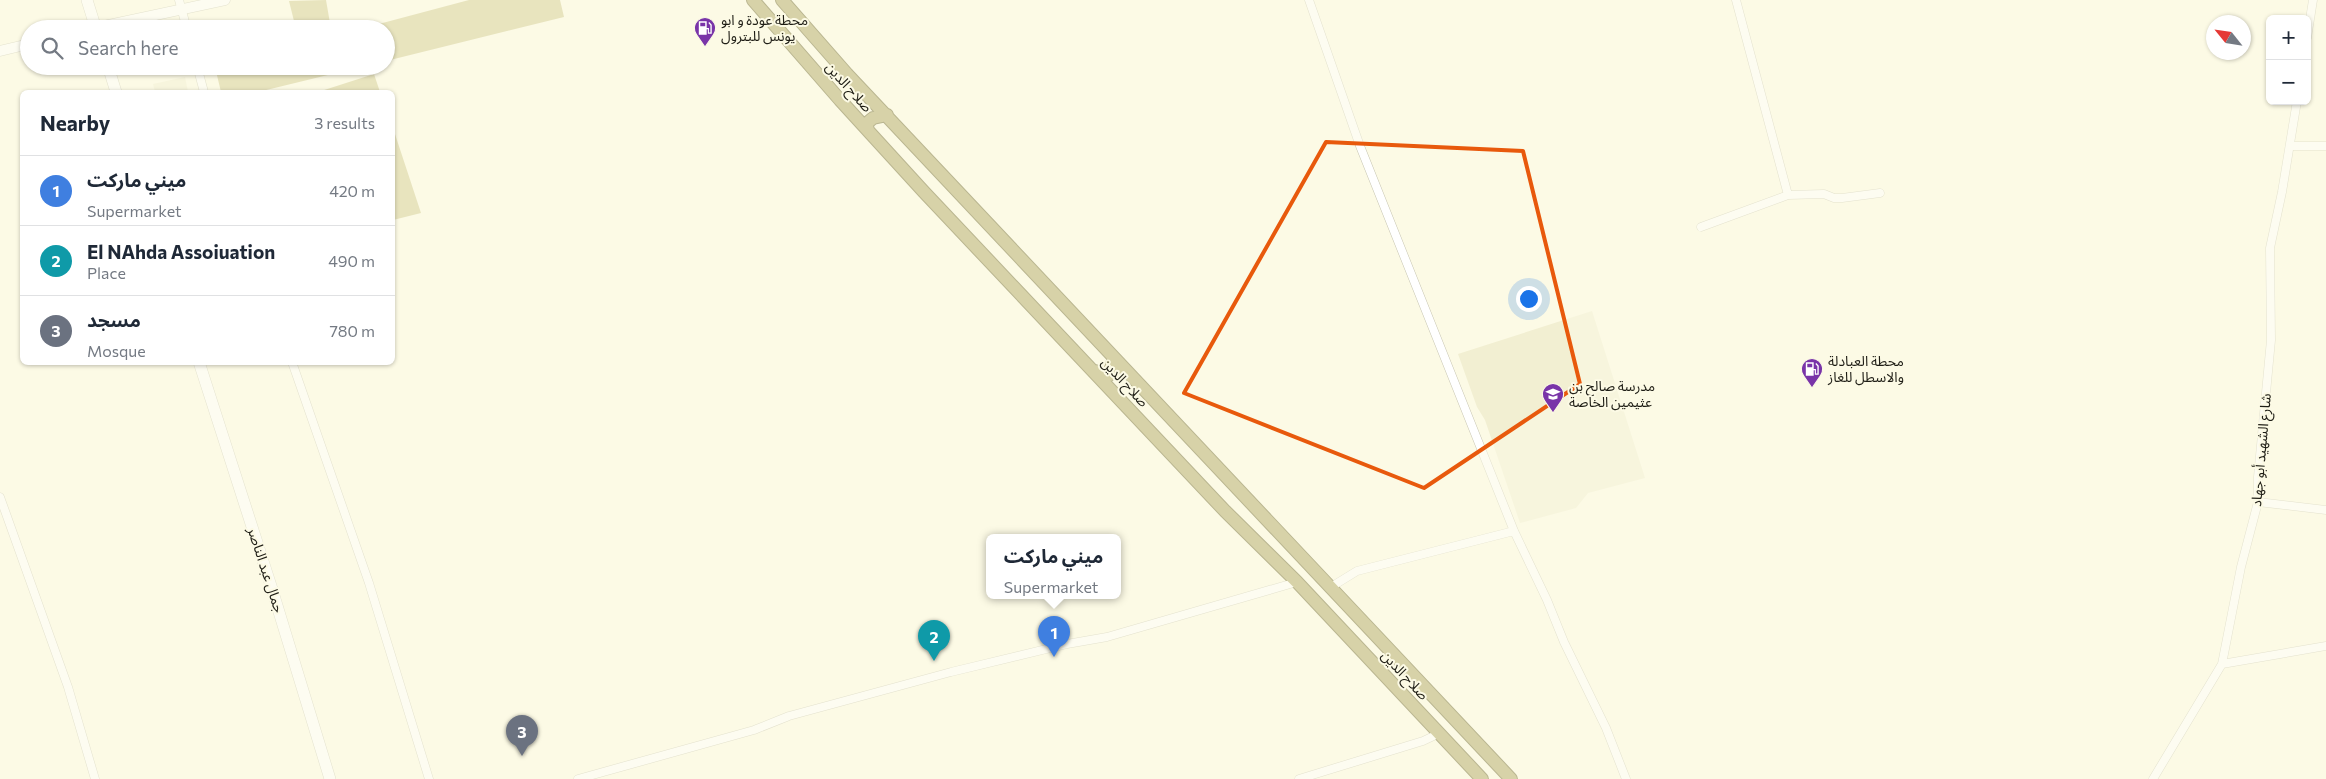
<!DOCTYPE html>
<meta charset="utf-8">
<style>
:root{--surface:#fff;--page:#f6f6f7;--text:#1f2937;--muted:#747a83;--line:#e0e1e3;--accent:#db2777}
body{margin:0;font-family:Commissioner,"Noto Sans Arabic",sans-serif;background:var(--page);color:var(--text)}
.controls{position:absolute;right:15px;top:15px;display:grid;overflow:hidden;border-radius:8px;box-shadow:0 1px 4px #0004}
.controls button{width:45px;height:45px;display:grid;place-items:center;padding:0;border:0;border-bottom:1px solid var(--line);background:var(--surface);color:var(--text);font:25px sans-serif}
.compass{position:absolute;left:2206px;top:15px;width:45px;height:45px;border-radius:50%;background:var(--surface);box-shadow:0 1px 4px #0004;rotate:300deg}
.you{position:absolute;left:1528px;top:298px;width:18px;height:18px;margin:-12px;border:4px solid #fff;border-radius:50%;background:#1a73e8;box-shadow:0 0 0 8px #1a73e833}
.badge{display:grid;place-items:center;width:32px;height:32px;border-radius:50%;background:var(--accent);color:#fff;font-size:16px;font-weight:700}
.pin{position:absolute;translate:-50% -41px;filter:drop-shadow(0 1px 2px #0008)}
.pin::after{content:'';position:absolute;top:26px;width:18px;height:15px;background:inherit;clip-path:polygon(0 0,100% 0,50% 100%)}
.popup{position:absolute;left:986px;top:534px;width:135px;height:65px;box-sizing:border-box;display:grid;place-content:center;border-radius:8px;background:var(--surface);filter:drop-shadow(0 1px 4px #0005);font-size:16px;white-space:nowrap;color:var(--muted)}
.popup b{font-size:19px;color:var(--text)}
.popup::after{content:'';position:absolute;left:50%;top:100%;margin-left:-10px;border:10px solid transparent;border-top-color:var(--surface)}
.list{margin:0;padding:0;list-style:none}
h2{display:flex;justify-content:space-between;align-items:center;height:65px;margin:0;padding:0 20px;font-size:21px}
h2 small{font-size:16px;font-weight:400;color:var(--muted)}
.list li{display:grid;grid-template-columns:32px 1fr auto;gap:15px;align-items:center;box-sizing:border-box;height:70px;padding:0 20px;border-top:1px solid var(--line)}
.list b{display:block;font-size:19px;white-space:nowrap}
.list p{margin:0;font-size:16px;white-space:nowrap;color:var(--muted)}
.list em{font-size:16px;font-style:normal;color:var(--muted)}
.icon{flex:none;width:28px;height:28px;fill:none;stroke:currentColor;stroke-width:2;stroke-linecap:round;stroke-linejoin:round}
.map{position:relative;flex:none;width:2326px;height:779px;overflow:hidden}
.search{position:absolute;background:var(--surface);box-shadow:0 1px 4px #0004;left:20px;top:20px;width:375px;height:55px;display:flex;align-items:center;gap:12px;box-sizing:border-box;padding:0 18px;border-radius:28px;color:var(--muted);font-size:19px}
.panel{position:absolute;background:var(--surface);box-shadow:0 1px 4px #0004;left:20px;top:90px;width:375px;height:275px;border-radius:8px}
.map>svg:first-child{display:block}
</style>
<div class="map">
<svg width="2326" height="779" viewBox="0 0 2326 779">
<rect width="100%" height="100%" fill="#fcfae5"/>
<path fill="#f2efd2" d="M185,77L188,92H155L153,84Z
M1592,311L1645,478L1588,493L1576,508L1520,523L1485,420L1477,407L1458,354Z"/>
<path fill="#d1ca8f" d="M326,0L331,29H296L289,1Z
M469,0H560L564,17L386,61V29H360Z
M365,66L258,92H221L215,67Z
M374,74L380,92H318Z
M393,128L421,213L393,220H392Z"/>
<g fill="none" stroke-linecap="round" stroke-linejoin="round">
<g stroke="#c8c6b2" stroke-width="9">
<path id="minor" d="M179,0L187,29
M1309,0L1360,146L1514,531L1547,600L1564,642L1606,728L1626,779
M1736,0L1788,195
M2307,38L2313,0
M197,66L204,92
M2290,146H2326
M1701,227L1788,195L1824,194L1834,198H1842L1880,193
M292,362L369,583L429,779
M0,497L68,687L95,779
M2258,502L2326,510
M1331,587L1357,571L1514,531
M2222,664L2326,646
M578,779L754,730L789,716L951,672L1067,644L1107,637L1297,582
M1299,779L1423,741L1440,733
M2153,779L2222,664L2241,567L2258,502V477L2271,340L2270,248L2282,192L2297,101"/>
</g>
<g stroke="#c8c6b2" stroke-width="11">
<path id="tertiary" d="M90,29L225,0
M0,51L29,44"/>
</g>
<g stroke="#c8c6b2" stroke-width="12">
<path id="secondary" d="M87,0L96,29
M108,66L116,92
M199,362L272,589L330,779"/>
</g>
<g stroke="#6b642a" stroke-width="14">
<path id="trunk" d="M753,0L840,100L924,192L1225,511L1297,582L1482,779
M782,0L847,74L1511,779
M868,130L866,124L873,118L887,115
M1095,371L1103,376L1109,375L1114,358"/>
</g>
<use href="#minor" stroke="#fff" stroke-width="8"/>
<use href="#tertiary" stroke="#fff" stroke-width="10"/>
<use href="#secondary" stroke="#fff" stroke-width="11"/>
<use href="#trunk" stroke="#aaa25e" stroke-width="12"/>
</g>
<path d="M0 0H2326V779H0ZM1326,142L1523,151L1580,384L1424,488L1184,393Z" fill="#fcfae5" fill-opacity=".55" fill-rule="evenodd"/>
<path fill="none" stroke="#e8590c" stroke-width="4" stroke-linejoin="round" d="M1326,142L1523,151L1580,384L1424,488L1184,393Z"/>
<defs>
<g id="fuel-pin" transform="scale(1.125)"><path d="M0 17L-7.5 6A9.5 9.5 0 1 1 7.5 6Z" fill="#7934a8" stroke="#fcfae5"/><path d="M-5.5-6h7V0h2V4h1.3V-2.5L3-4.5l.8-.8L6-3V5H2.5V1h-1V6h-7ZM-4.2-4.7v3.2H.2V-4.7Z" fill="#fff"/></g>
<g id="school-pin" transform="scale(1.125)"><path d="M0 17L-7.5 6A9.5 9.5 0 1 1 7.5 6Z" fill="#7934a8" stroke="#fcfae5"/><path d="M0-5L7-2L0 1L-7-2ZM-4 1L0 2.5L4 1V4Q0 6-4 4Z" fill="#fff"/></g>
</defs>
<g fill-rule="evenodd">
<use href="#fuel-pin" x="705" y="28"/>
<use href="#fuel-pin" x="1812" y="369"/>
<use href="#school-pin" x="1553" y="394"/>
</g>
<g text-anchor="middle" stroke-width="4" stroke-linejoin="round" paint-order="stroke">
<g font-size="14" fill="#1e1d15" stroke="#fcfae5" text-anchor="start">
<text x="721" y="25">محطة عودة و ابو<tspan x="721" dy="16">يونس للبترول</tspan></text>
<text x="1828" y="366">محطة العبادلة<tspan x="1828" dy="16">والاسطل للغاز</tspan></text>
<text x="1569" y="391">مدرسة صالح بن<tspan x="1569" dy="16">عثيمين الخاصة</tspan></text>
</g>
<g font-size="14" fill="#1e1d15" stroke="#fcfae5">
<text transform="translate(849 87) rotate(48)" y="5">صلاح الدين</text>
<text transform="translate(1125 382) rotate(47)" y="5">صلاح الدين</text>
<text transform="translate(2261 450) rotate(-85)" y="5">شارع الشهيد أبو جهاد</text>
<text transform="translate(266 570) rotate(72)" y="5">جمال عبد الناصر</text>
<text transform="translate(1405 675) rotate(47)" y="5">صلاح الدين</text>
</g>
</g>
</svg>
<div class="controls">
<button>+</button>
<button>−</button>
</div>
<svg class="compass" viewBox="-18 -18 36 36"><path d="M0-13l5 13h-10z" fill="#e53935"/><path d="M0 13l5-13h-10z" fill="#747a83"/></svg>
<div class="you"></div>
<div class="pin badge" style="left:1054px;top:657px;background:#3f7fe0">1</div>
<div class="popup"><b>ميني ماركت</b>Supermarket</div>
<div class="pin badge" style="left:934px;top:661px;background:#0f9aa8">2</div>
<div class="pin badge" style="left:522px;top:756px;background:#6b7280">3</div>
<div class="search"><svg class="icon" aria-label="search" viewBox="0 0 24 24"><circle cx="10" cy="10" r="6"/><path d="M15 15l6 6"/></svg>Search here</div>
<section class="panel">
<h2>Nearby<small>3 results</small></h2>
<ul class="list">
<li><span class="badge" style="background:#3f7fe0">1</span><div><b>ميني ماركت</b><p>Supermarket</p></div><em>420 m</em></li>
<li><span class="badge" style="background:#0f9aa8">2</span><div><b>El NAhda Assoiuation</b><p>Place</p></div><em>490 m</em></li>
<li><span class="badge" style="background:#6b7280">3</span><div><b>مسجد</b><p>Mosque</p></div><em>780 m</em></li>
</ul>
</section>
</div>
